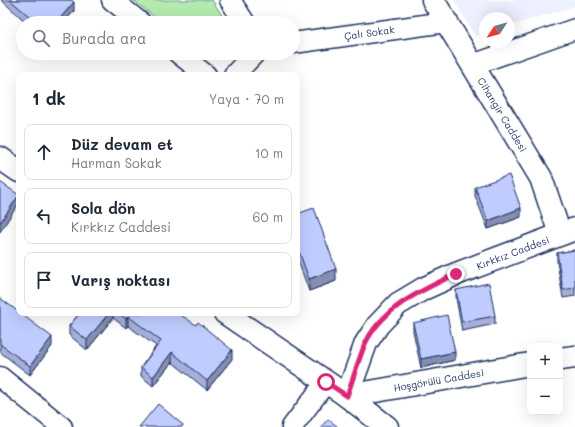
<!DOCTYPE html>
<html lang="tr">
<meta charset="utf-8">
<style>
:root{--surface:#fff;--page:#f6f6f7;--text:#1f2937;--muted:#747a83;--line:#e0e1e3}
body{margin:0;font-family:Mali,sans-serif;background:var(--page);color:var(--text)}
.controls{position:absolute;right:12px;bottom:12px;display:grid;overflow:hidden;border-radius:8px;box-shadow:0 4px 16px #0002}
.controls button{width:36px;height:36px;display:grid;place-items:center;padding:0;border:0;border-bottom:1px solid var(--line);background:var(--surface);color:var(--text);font:20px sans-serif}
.compass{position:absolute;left:479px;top:12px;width:36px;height:36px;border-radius:50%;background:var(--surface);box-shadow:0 4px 16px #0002;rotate:234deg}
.stop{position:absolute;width:12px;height:12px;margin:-9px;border:3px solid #db2777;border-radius:50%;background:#fff}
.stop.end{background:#db2777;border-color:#fff;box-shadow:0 1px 4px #0008}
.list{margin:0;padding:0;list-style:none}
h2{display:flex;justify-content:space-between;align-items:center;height:52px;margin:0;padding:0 16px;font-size:17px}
h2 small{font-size:13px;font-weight:400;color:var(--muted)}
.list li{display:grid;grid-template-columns:26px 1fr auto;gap:12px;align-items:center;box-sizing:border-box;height:56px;margin:0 8px 8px;padding:0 8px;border:1px solid var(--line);border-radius:8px}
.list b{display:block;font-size:15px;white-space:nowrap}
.list p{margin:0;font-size:13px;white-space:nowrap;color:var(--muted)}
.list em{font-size:13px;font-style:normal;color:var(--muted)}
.icon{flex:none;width:22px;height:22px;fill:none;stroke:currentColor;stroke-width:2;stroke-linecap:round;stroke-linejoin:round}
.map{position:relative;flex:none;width:575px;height:427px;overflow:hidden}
.search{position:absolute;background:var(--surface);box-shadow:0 4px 16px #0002;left:16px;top:16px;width:284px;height:44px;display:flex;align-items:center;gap:10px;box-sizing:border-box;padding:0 14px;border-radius:22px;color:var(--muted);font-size:15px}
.panel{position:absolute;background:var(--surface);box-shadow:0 4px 16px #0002;left:16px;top:72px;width:284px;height:244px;border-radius:8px}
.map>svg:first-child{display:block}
</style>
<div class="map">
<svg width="575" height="427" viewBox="0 0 575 427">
<rect width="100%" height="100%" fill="#fff"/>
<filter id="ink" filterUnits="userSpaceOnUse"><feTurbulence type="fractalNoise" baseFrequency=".025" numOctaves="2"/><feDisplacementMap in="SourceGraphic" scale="8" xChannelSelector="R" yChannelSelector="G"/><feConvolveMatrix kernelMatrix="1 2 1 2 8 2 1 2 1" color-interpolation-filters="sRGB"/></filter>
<g filter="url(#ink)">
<path fill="#ecf0ff" d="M454,0H575V6L509,26V18H485V33L475,36Z"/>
<path fill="#b3ebaf" stroke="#678d86" d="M133,0H212L227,23H162Z"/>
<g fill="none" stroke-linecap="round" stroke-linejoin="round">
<g stroke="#1b2f5e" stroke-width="23">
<g id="minor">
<path d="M112,0L141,23"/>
<path d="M230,0L245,23"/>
<path id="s1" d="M293,43L446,22"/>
<path d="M178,53L206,75"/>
<path d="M472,65L575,29"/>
<path d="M234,75L255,53"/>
<path d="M0,377L62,427"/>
<path d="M292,427L326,382"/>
</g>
</g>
<g stroke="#1b2f5e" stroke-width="25">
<g id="tertiary">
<path id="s2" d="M433,0L541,178L560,234"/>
<path d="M0,158L19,171"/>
<path d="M225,313L347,396L387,427"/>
<path d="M560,359L575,357"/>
<path id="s3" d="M347,396L366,343L378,325L398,304L423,289L456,274L575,229"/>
<path id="s4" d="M347,396L530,364"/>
</g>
</g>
<use href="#minor" stroke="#fff" stroke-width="20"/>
<use href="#tertiary" stroke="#fff" stroke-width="22"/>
</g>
<path fill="#a5afda" stroke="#1b2f5e" d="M1,0H71L74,11L63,23H27Z
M475,187L521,217L488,229L475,196Z
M297,214L336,281L309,291L297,258Z
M575,250V296L563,298L557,262V253Z
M456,290L495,316V324L462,331L456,298Z
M0,298L52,346L30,375L0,352Z
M76,313H178L232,359L207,390L172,362L153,386L141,376V367L156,346L128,326L126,328L113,318L87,350L69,335V326L78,315Z
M413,323L455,360L421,368L413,331Z"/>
<path fill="#868fb2" stroke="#1b2f5e" d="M74,2V11L63,23H56Z
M19,195V203L0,232V223Z
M521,208V217L488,229V221Z
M336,269V281L309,291V279Z
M109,313H113V318L87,350V340Z
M128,316V326L126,328V319Z
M52,337V346L30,375V366Z
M232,350V359L207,390V381Z
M172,352V362L153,386V377Z
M455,352V360L421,368V359Z"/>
<path fill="#c0ccfe" stroke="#1b2f5e" d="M10,0H71L74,2L56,23H37Z
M509,175L521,208L488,221L475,187Z
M0,182L19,195L0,223Z
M314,208L336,269L309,279L297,246V214Z
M575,250V288L563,290L557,253Z
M489,283L495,316L462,322L456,290Z
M0,298L52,337L30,366L0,344Z
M80,313H109L87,340L69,326Z
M119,313H178L196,325L198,322L232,350L207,381L172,352L153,377L141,367L161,341L128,316L126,319Z
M447,315L455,352L421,359L413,323Z
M158,404L183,425L182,427H139Z
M328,419L338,427H321Z"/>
</g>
<g fill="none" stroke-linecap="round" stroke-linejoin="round" filter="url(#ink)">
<path stroke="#db2777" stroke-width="5" d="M326,382L347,396C353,379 358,361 365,344C382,308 422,290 456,274"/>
</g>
<g text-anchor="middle" stroke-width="3" stroke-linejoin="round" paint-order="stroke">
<g font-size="10" fill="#1b2f5e" stroke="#fff">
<text dy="4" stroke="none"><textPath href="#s1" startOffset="77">Çalı Sokak</textPath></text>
<text dy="4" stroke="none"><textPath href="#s2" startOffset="134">Cihangir Caddesi</textPath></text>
<text dy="4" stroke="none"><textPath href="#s3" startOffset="233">Kırkkız Caddesi</textPath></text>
<text dy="4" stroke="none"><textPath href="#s4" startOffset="93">Hoşgörülü Caddesi</textPath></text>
</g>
</g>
</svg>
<div class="controls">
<button>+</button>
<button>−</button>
</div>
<svg class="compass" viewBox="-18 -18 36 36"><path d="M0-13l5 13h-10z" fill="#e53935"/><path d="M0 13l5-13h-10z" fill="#747a83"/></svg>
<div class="stop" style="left:326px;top:382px"></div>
<div class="stop end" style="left:456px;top:274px"></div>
<div class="search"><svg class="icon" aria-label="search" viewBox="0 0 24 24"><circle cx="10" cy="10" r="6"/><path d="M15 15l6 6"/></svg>Burada ara</div>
<section class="panel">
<h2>1 dk<small>Yaya · 70 m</small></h2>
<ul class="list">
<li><svg class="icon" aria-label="ahead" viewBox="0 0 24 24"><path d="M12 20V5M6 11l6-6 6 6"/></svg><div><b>Düz devam et</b><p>Harman Sokak</p></div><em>10 m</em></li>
<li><svg class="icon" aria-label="left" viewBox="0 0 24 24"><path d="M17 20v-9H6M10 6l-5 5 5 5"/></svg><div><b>Sola dön</b><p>Kırkkız Caddesi</p></div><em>60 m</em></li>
<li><svg class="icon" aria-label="arrive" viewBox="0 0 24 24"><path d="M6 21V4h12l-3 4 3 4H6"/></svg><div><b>Varış noktası</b></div></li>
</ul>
</section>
</div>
